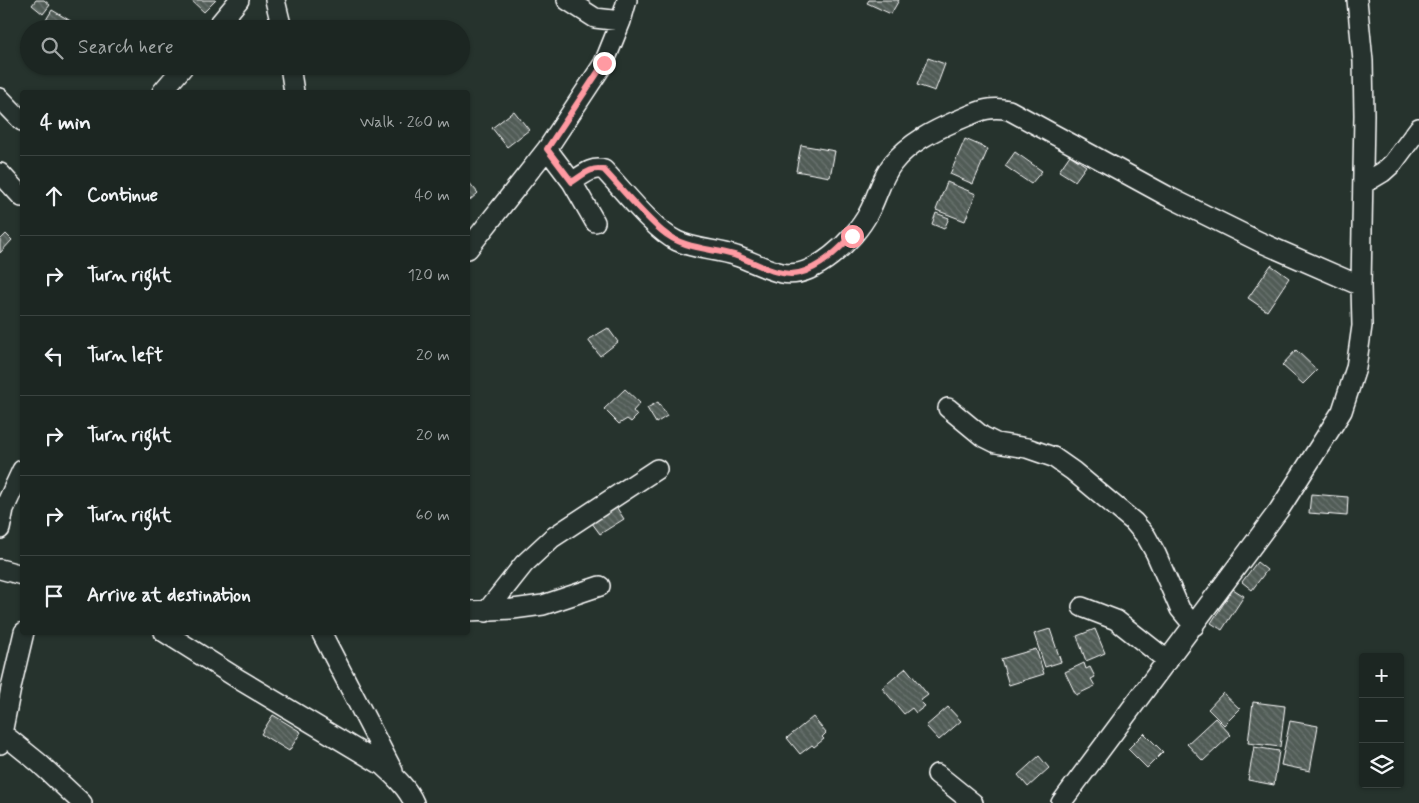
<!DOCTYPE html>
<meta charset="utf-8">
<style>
:root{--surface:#1c2622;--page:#252e2a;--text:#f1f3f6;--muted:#a0a5a5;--line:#3a4340}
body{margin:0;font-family:Mynerve,sans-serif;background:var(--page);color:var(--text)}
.controls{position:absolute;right:15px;bottom:15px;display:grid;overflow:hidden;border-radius:5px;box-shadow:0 1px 4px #0004}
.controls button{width:45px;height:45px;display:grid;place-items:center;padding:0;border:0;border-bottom:1px solid var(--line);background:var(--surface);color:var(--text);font:25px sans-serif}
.stop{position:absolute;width:15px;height:15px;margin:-11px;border:4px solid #ff9aa2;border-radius:50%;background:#fff}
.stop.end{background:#ff9aa2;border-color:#fff;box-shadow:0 1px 5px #0008}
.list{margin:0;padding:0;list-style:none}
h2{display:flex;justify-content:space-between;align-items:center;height:65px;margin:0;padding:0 20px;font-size:21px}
h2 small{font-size:16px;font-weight:400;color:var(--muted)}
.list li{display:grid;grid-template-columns:32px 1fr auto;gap:15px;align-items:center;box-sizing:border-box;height:80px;padding:0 20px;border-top:1px solid var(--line)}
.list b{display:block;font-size:19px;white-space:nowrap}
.list em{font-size:16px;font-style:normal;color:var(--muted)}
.icon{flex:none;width:28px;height:28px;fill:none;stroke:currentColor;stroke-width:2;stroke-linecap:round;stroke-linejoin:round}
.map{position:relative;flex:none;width:1419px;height:803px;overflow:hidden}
.search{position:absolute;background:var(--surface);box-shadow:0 1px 4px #0004;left:20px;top:20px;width:450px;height:55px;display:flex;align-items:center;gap:12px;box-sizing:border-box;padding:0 18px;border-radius:28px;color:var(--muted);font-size:19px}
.panel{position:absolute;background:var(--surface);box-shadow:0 1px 4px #0004;left:20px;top:90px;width:450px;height:545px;border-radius:5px}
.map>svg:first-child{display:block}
</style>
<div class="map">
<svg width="1419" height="803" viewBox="0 0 1419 803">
<defs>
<pattern id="building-back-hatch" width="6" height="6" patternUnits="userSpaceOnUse" patternTransform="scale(1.25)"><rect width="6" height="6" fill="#515c57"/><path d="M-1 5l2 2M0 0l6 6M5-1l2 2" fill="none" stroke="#6b7470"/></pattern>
</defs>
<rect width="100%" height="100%" fill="#26332d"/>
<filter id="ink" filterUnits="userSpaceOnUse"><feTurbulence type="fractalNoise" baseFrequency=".02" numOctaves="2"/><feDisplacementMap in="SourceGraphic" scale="10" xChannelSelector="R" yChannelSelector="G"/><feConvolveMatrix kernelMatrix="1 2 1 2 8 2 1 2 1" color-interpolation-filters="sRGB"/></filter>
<g filter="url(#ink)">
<path fill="url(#building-back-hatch)" stroke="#fff" d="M36,0H44L50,5L43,14L32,5Z
M191,0H216L204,12Z
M869,0H899L891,14L867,3Z
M52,10L74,23L71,29H61L46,20Z
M928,58L945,64L935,91L917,85Z
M514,111L529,130L507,147L492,128Z
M965,139L988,149L973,184L950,174Z
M801,145L835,151L830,177L796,171Z
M1015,152L1042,171L1031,184L1005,166Z
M1070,155L1086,166L1075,181L1059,171Z
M468,181L478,193L470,200L468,198Z
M947,182L976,194L965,221L936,210Z
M936,213L949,218L944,229L932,224Z
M6,234L12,240L0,253V240Z
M1271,265L1289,278L1267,311L1248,298Z
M608,328L618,342L600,356L588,340Z
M1296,350L1317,370L1303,384L1282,365Z
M625,389L640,403L633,411L637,416L631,422L627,419L619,424L604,409Z
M658,402L667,416L656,423L647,408Z
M1311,494L1348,497L1347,516L1309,513Z
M615,505L624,519L600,534L589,519Z
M1257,562L1267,570L1252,590L1242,582Z
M1233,589L1244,596L1222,630L1211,623Z
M1050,629L1061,662L1045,667L1034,634Z
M1095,629L1105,653L1086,661L1077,636Z
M1036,649L1044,674L1009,685L1001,659Z
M1084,663L1086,669L1090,667L1095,677L1091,679L1095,686L1076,695L1065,672Z
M906,668L928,695L920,701L925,706L916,713L912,708L904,714L882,688Z
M1223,693L1240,709L1224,725L1208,709Z
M1253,702L1285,706L1280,747L1248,743Z
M948,707L961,721L939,740L926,726Z
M273,715L301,732L289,751L261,734Z
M813,717L826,733L822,737L824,739L814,747L812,745L800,754L787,738Z
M1215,718L1231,735L1203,761L1187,744Z
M1290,721L1318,726L1310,771L1281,765Z
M1144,733L1163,752L1147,768L1128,749Z
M1254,747L1279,751L1274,785L1248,780Z
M1039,756L1049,768L1028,787L1018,775Z"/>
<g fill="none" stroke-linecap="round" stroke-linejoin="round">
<g stroke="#fff" stroke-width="22">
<path id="minor" d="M275,0L282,29
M567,0L595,18L621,21
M215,29L239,0
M290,66L294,92
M162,92L184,66
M0,98L22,121
M547,149L572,182L595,222
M0,173L22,197
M572,182C583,175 592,166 604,170C623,190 654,230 677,241C696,250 717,249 736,256C751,261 767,270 782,273C813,280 855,239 868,214C877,198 881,178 893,163C909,143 933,131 956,121C976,113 987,105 1009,110L1167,196L1260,242L1361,286
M1363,184L1383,172L1393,163L1419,128
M468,249L547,149L604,63L621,21L627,0
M948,408L982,436L996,443L1027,448L1053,457L1073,471L1134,522L1146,536L1156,554L1180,609L1194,626
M0,529L4,509L22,470
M0,569L22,575
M1082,607L1116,620L1168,661
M468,611L513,609L543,605L600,586
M486,612L524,564L552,538L657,469
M164,632L240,680L382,765C394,776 407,787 414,803
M321,632L393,771
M2,733L39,763L82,803
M0,744L12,683L24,632
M937,774L973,803
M1061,803L1279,510L1342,411L1356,368L1362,326L1361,286L1364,115L1363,61L1357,0"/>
</g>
<use href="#minor" stroke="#26332d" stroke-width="19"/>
</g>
</g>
<g fill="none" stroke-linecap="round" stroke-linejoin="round" filter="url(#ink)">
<path stroke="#ff9aa2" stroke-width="6" d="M604,63L547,149L572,182C583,175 592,166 604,170C623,190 641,213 662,231C683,249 709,248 734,255C754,261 777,278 799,273C820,268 837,251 852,236"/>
</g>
</svg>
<div class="controls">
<button>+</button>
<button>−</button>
<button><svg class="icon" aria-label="layers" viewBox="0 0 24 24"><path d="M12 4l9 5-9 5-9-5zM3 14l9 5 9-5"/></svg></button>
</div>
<div class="stop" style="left:852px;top:236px"></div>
<div class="stop end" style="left:604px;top:63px"></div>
<div class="search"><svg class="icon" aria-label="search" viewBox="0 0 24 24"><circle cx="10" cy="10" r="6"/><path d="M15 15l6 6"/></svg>Search here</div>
<section class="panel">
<h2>4 min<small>Walk · 260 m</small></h2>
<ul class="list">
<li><svg class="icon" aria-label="ahead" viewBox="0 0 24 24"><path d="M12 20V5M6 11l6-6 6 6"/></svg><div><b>Continue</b></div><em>40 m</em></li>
<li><svg class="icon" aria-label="right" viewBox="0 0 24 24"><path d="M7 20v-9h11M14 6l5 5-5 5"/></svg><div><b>Turn right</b></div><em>120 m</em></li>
<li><svg class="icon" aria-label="left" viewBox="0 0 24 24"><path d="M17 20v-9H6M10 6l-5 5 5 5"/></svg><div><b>Turn left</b></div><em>20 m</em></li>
<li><svg class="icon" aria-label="right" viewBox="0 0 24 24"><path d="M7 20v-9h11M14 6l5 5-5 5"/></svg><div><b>Turn right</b></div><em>20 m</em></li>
<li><svg class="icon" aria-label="right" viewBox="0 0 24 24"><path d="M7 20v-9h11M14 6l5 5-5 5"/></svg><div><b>Turn right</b></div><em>60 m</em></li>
<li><svg class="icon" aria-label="arrive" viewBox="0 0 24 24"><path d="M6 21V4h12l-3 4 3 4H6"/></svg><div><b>Arrive at destination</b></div></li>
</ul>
</section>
</div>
